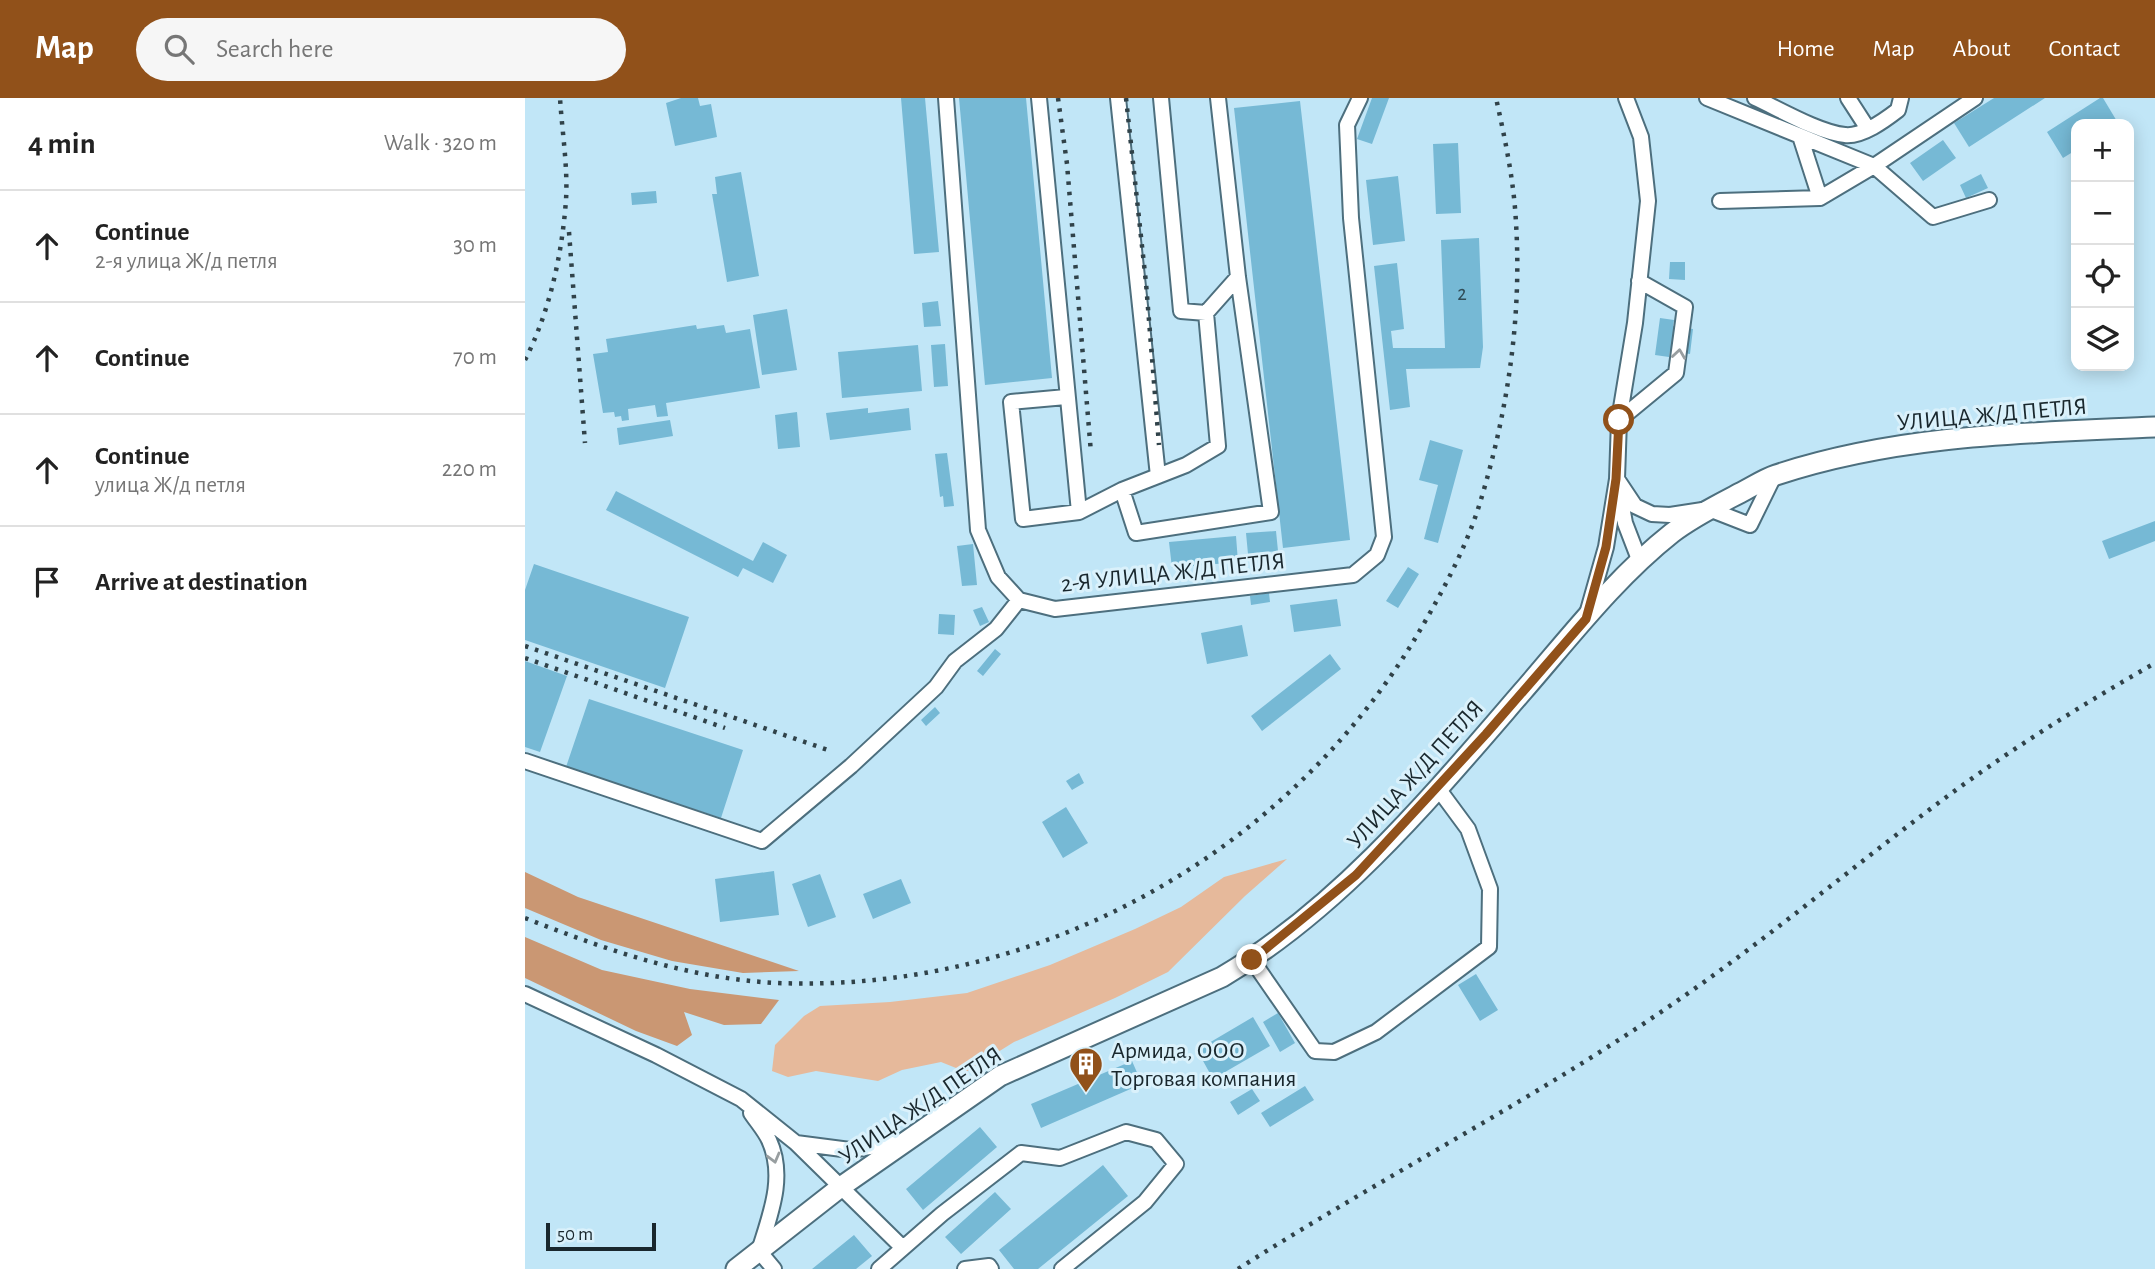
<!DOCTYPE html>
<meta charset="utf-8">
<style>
:root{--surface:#fff;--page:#f6f6f6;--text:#222;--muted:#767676;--line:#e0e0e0;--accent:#91511a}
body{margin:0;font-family:"Alegreya Sans",sans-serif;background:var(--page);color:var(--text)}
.controls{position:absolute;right:21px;top:21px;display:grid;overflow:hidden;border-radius:14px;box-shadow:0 4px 18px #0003}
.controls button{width:63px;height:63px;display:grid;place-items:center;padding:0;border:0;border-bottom:2px solid var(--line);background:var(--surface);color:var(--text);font:35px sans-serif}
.scale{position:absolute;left:21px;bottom:18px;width:110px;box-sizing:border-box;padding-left:7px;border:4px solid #19272d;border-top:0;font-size:19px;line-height:24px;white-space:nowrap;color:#19272d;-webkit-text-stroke:5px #daf1fb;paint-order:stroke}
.stop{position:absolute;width:21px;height:21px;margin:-16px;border:5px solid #91511a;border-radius:50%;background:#fff}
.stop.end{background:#91511a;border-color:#fff;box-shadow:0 2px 7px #0008}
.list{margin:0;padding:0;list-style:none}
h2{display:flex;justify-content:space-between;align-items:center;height:91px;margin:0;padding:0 28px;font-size:30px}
h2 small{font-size:23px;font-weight:400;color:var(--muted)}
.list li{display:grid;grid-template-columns:46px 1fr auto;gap:21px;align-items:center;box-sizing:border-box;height:112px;padding:0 28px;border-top:2px solid var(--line)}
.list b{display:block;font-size:26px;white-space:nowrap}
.list p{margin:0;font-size:23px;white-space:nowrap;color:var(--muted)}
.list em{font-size:23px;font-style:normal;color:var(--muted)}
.icon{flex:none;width:38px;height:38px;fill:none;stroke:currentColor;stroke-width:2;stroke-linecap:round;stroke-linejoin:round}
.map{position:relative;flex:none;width:1630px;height:1171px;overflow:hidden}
header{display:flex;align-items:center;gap:42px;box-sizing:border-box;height:98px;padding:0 35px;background:var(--accent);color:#fff}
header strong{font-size:33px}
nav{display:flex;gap:38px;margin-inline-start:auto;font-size:24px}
.search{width:490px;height:63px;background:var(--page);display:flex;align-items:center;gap:18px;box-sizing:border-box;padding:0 24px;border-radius:38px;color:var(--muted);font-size:26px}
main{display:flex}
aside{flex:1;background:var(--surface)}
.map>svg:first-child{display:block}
</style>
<header>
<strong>Map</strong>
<div class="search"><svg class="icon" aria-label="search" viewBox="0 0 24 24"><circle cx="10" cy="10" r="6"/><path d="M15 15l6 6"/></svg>Search here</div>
<nav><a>Home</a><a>Map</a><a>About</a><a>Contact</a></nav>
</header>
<main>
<aside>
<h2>4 min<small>Walk · 320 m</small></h2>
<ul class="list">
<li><svg class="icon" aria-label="ahead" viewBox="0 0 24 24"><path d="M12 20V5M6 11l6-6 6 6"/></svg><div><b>Continue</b><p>2-я улица Ж/д петля</p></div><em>30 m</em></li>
<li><svg class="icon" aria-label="ahead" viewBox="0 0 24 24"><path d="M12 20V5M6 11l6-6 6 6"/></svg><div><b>Continue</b></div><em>70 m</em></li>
<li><svg class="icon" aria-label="ahead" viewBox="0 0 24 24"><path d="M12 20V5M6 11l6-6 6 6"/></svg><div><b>Continue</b><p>улица Ж/д петля</p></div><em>220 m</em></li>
<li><svg class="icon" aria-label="arrive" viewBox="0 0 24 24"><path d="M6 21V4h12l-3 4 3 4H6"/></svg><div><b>Arrive at destination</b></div></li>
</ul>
</aside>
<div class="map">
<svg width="1630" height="1171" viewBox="0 0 1630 1171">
<rect width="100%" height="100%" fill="#c1e6f7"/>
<path fill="#e6b99b" d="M762,761L720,798L643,874L590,900L489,944L441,974L416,964L377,972L353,983L291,973L263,979L247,973L250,947L279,918L295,908L365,904L442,895L525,867L610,831L656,809L699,779Z"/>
<path fill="#ca9773" d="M0,774L53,799L274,873L218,875L147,863L76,842L0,810Z
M0,839L77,872L165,891L254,902L236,926L199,927L159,914L167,937L152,948L111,933L0,880Z"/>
<path fill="#76b9d5" d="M156,0H173L175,8L186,6L192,39L150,48L141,5Z
M376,0H400L414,154L389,156Z
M434,0H501L527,280L460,287Z
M847,0H864L847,46L832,41Z
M1469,0H1520L1444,49L1429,25Z
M1575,0H1578L1593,25L1551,26V52L1538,60L1522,34Z
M775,3L825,442L758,450L709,10Z
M1418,42L1431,60L1398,83L1385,65Z
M933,45L936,115L911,116L908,46Z
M216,74L234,178L202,184L187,96H192L190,79Z
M1456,76L1463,90L1441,100L1435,87Z
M873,78L880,143L848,147L841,82Z
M131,93L132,105L107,107L106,95Z
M954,140L958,249L955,270L881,271L885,309L865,312L849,168L872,165L879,231L866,233L868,250H920L916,142Z
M1145,164H1160V182L1144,181Z
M413,203L416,228L399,229L397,205Z
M262,211L272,272L237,277L228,217Z
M1135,220L1149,222L1148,228L1168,231L1165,256L1145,253L1144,259L1130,257Z
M171,227L172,231L199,227L201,235L225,231L235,290L141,305L143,318L132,319L130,307L103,311L104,322L97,323L96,318L90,319L89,314L78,315L68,256L83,254L81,241Z
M420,246L423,288L409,289L406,247Z
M393,247L397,293L317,300L313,254Z
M343,310V315L384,310L386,332L305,342L301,315Z
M272,314L275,349L253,351L250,317Z
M145,322L148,338L94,347L92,330Z
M905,342L938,352L913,445L899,441L913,387L894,382Z
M422,355L429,408L419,409L418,398L415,399L410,356Z
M91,393L228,463L238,444L262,457L248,485L218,470L213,479L81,412Z
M1630,423V443L1584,461L1577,443Z
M751,433L753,453L723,456L721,435Z
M711,438L713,464L647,470L644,444Z
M448,446L452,487L437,488L432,448Z
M9,466L164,519L140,590L0,542V492Z
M883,469L894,476L873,510L861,503Z
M744,495L745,504L726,507L725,498Z
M812,501L816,528L769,534L765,507Z
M457,509L464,524L455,528L448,512Z
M414,516L430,517L429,537L413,536Z
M717,527L723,558L682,566L676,535Z
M470,551L476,556L458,578L452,573Z
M805,556L816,571L737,633L726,618Z
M0,563L42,578L15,654L0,649Z
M64,601L218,652L196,720L41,669Z
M410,609L415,615L401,628L396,622Z
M554,675L559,685L547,692L541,683Z
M541,709L563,745L538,760L517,724Z
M249,773L254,817L195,824L190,781Z
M295,776L311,819L283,829L267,786Z
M376,781L386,805L348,821L338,796Z
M951,876L973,912L955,923L933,887Z
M753,915L770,945L755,954L738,924Z
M728,919L745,948L688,981L672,952Z
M607,963L617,986L516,1030L506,1006Z
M780,988L789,1002L745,1029L736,1015Z
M727,991L735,1003L713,1017L705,1004Z
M455,1029L472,1049L398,1112L381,1091Z
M578,1067L603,1098L513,1171H489L474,1152Z
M470,1094L486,1111L436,1156L420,1139Z
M329,1137L347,1158L331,1171H287Z"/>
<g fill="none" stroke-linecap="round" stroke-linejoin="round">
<g stroke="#4d6f7e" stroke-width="18">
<path id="minor" d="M421,0L453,432L473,479L494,502L530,511L828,477L852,457L859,439L826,120L822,27L835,0
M514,0L554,414
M593,0L633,378
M636,0L656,213L681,215
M1101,0L1116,39L1123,103L1110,225L1094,322L1092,381L1100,425L1115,464
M1182,0L1349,68L1450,0
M1230,0C1254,11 1295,35 1320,37C1337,39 1360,22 1373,12L1376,0
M1323,0L1343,31
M1275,38L1295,100
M1195,103L1295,100L1349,68L1408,119L1464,102
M541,299L486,304L498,421L554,414L597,392L661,367L693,348L681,215L713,179
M1094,322L1151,275L1160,209L1114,183
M597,392L611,435L746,414L713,179L693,0
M1062,516L1081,449L1092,381L1110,408L1127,416L1145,417L1184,411L1225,427L1249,378
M0,663L237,743L326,668L411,589L430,563L471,531L494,502
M727,862L790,953L809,954L851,934L964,849L965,791L943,731L912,689
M0,896L131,957L216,1001L271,1045L378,1150
M226,1015C232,1024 240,1033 244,1042C261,1079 245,1117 234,1153L249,1171
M271,1045L325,1052L378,1044
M354,1171L417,1116L496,1055L535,1060L601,1034L631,1042L651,1066L620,1104L537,1171
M440,1171L464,1168L466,1171"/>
</g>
<g stroke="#4d6f7e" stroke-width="23">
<path id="major" d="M211,1171L317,1088L475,978L697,879C815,810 909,696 998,593C1045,539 1090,480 1147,435C1168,419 1192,407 1215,395C1227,389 1239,381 1251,377C1375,336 1501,335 1630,329"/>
</g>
<use href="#minor" stroke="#fff" stroke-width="14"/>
<use href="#major" stroke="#fff" stroke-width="19"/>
<path stroke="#304249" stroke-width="4.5" stroke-dasharray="3.5 7" stroke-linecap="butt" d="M533,0L542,66L566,355
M601,0L621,185L634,347
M44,134L60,345
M0,262C25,213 37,156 41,102C43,69 37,33 35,0
M0,548L303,652
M0,560L200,630
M0,820C82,852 164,881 253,885C508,895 755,761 888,544C913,502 939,455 954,408C982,317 997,221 991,125C989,83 980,41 971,0
M713,1171C857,1079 1012,1000 1152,903C1242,841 1325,771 1412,706C1481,654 1555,608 1630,565"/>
</g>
<defs><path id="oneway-chevron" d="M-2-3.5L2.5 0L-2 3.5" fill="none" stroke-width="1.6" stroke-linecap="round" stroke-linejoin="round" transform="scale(1.75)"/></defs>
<g stroke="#989ea0">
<use href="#oneway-chevron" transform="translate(1154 256) rotate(-82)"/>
<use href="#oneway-chevron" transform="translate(249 1060) rotate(75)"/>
</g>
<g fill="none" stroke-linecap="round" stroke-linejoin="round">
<path stroke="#91511a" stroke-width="9" d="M727,862L831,777L961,636L1061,521L1081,449L1091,381L1094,322"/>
</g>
<defs>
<g id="building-pin" transform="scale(1.75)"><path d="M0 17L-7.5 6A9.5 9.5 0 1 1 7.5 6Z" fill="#91511a" stroke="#daf1fb"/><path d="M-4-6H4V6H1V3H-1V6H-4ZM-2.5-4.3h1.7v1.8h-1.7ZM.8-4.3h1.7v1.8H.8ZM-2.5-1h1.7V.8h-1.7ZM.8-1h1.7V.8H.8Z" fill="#fff"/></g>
</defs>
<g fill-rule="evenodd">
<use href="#building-pin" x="561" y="966"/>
</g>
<g text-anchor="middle" stroke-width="6" stroke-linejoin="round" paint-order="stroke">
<g font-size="21" fill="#304c57">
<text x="937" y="202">2</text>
</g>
<g font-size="24" fill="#19272d" stroke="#daf1fb">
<text transform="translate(1467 316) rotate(-5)" y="8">УЛИЦА Ж/Д ПЕТЛЯ</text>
<text transform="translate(648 474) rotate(-6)" y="8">2-Я УЛИЦА Ж/Д ПЕТЛЯ</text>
<text transform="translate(890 676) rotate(-48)" y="8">УЛИЦА Ж/Д ПЕТЛЯ</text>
<text transform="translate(395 1007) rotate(-34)" y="8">УЛИЦА Ж/Д ПЕТЛЯ</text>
</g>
<g font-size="24" fill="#19272d" stroke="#daf1fb" text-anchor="start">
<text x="586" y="960">Армида, ООО<tspan x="586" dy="28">Торговая компания</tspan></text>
</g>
</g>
</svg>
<div class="controls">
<button>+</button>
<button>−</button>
<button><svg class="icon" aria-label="locate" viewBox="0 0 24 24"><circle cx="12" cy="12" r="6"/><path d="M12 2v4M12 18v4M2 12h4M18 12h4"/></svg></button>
<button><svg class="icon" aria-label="layers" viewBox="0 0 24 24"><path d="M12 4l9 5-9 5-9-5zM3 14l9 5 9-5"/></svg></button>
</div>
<div class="scale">50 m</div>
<div class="stop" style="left:1094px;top:322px"></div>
<div class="stop end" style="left:727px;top:862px"></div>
</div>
</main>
